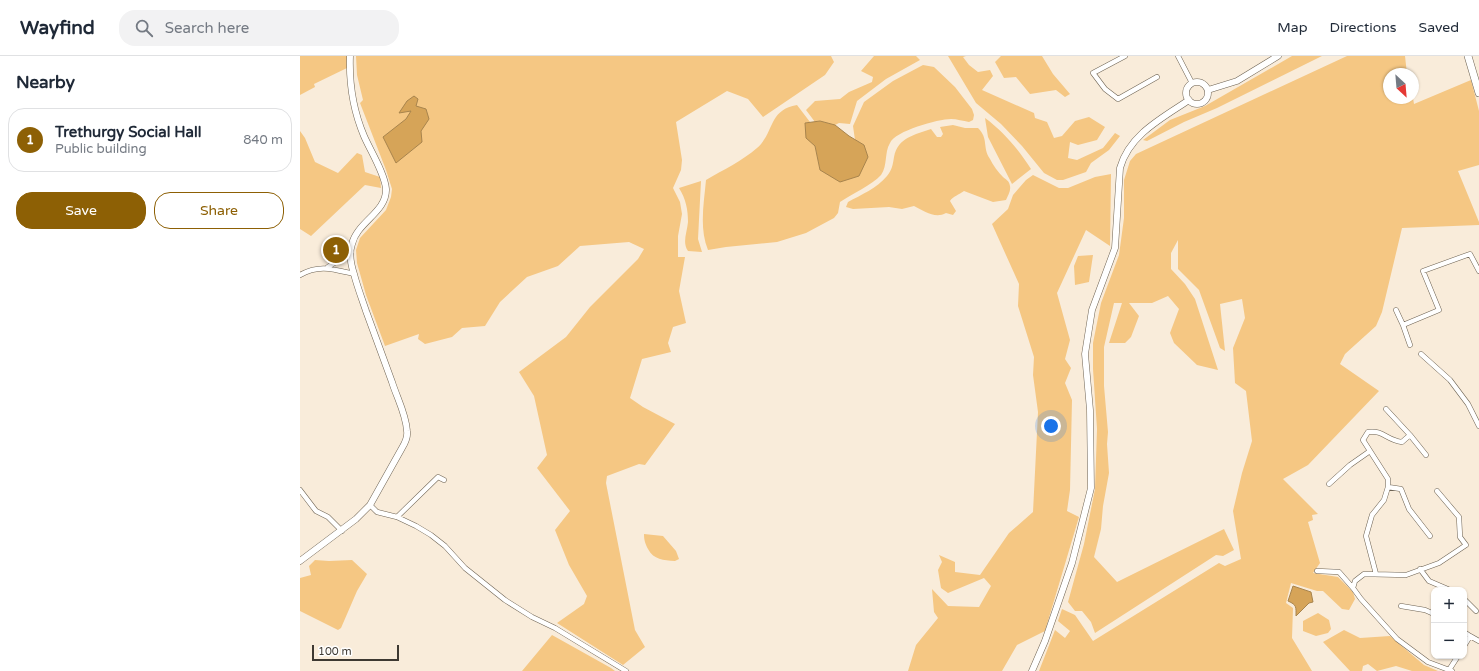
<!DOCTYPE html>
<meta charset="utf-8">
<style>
:root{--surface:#fff;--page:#f2f2f3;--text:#1f2937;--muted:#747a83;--line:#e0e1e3;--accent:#8d6005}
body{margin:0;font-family:"Varela Round",sans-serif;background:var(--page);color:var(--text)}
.controls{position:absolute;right:12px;bottom:12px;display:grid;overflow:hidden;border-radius:8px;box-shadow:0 1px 3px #0004}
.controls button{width:36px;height:36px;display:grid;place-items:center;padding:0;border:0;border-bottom:1px solid var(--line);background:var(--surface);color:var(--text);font:20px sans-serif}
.compass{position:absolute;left:1083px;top:12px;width:36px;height:36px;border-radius:50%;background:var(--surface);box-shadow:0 1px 3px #0004;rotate:154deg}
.scale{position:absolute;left:12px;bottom:10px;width:87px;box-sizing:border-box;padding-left:4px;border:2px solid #3e3932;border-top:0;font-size:11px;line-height:14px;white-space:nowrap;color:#3e3932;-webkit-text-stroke:3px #fff;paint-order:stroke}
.you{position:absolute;left:751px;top:370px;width:14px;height:14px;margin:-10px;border:3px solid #fff;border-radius:50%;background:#1a73e8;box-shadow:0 0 0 6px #1a73e833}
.badge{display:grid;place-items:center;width:26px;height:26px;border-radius:50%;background:var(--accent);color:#fff;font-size:13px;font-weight:700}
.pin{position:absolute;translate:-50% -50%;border:2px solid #fff;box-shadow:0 1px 4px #0006}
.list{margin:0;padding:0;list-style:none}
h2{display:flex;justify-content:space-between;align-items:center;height:52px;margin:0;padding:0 16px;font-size:17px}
h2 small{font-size:13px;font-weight:400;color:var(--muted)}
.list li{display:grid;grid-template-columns:26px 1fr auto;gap:12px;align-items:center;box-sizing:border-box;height:64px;margin:0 8px 8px;padding:0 8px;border:1px solid var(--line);border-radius:16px}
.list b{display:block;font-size:15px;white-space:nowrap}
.list p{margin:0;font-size:13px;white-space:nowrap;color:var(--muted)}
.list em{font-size:13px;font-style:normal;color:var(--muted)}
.actions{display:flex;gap:8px;padding:12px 16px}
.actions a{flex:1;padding:9px 0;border:1px solid var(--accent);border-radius:16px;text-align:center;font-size:14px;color:var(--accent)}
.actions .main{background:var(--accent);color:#fff}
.icon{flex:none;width:22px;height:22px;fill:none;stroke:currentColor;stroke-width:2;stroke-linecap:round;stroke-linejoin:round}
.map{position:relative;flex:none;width:1179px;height:615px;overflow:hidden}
header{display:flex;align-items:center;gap:24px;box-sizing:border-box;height:56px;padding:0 20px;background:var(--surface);border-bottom:1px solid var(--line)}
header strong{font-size:19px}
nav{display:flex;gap:22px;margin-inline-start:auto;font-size:14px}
.search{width:280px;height:36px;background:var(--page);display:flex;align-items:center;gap:10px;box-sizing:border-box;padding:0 14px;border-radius:16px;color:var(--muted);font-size:15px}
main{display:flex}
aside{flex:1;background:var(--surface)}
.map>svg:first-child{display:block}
</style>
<header>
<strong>Wayfind</strong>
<div class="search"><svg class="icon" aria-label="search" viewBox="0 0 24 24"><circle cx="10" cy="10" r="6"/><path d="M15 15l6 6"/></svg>Search here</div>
<nav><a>Map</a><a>Directions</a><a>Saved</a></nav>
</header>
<main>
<aside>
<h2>Nearby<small></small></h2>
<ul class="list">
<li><span class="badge">1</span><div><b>Trethurgy Social Hall</b><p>Public building</p></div><em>840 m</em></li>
</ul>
<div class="actions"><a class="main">Save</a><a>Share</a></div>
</aside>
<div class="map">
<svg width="1179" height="615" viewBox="0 0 1179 615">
<rect width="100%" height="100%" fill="#f9ecda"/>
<path fill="#f5c783" d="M0,0H47V12L14,28L15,31L0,39Z
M56,0H531L534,6L525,19L463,61L448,43L427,35L376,66L382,104L381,114L373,132L380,146L382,158L378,180V201H385L379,235L386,267L373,271L368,287L371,296L342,303L330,342L343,351L375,368L345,409L339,408L307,420L306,427L335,574L345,591L323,609L257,567L284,548L287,540L269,509L255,474L270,455L237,412L247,399L234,340L219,316L266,281L290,251L338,203L344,193L329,186L280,190L258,210L227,221L200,246L185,270L162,272L152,281L125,288L118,283L119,278L85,290L66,239L57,207L56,194L60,182L86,154L91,141L92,133L86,114L60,47L63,44L57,19Z
M574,0H616L620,4L586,23L557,45L550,68L539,67L535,69L520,65L515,66L506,54L515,45L540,43L549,36L572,26L573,21L561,15Z
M648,0H666L663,1L669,9L678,16L690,14L693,20L682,34L734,57L735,62L747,66L754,82L762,80L775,65L789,61L805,71L797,84L778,89L770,86L768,102L777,104L803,92L815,77L820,80L809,94L791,107L786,116L763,124H757L744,117L722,90L701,68L676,47Z
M701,0H742L753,18L770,38L765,41L756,34L730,38L716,21L704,22L695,6Z
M992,0H1022L917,52L884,66L847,85L843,84L870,64L905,50Z
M1047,0H1105L1107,18H1089V42H1113L1114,48L1171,24L1179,55V109L1158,115L1179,166V169L1102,172L1082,256L1076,270L1045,298L1040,308L1079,335L1008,409L983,423L1018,458L1012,459L1013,464L1008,466L1020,507L1013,517L1038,521L1053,536L1055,543L1049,554L1042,553L1023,535H1017L991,527L986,547L993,552L992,582L1012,615H739L755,574L765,582L770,575L758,565L762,553L775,559L793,585L919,507L925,510L941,503L933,455L942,417L952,385L946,335L935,327L933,292L945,262L942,243L920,248L925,295L920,292L899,234L878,213V184L871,197V213L885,228L895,243L918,314L897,309L874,287L870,277L879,253L868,240L852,247H829L839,260L831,281L825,287H809L822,247H814L804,291V330L808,376L807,388L809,417L803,450L801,473L794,501L817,526L924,473L934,494L923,500L916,499L795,577L791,566L782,555H775L768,546L784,488L795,433L797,373L793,313V287L801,247L819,199L824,162V124L830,105L836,98Z
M623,9L634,11L655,31L672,53L674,59L673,64L669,66C663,65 657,63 651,63C638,63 595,75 590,87C584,97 588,109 581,119C572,129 552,138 540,146L538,157L534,162L506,177L477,186L426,191L408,194C399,172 404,147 406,124C423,114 442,105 457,92C475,76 468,54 497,49L510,66L505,67L515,90L520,114L564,89L555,84L553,70L564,46L593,25Z
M685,62C704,76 718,93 731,113L712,128L688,81Z
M653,69L665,72H678C689,83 682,91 690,103C693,109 698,116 703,121C706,124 709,124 710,130C711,135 708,139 706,144L693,146L664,135C659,139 653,140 650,145L656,155L653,159L646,157C635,163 624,155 614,150L602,153L589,151L553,153L546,151L548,146C561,139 577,132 587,120C592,114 593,108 594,101C598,81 615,79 631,73L637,81H641L643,78L640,71Z
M0,75L5,82L15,106L38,117L57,97L62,99L65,116L80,121L81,132L65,129L11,180L0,173Z
M811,118L810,190L786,174L757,237L770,284L765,303L771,312L765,327L772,344L770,434L767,455L779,461L745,575L717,589L702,615H608L616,589L638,562L634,556L632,533L648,550L679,551L691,530L684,522L648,537L641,532L638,514L642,506L639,499L655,506V516L680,519L709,477L733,456L738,356L733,319L734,301L718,250L719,228L692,168L708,153L713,139L726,124L733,119L759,132H768L795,121Z
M401,125L398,183L402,196L388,195C382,186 387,177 388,166C388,154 386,143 379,132Z
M793,199L789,226L775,229L774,210L778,200Z
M344,478L363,480L376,495L379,503L375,505C363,504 354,504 348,493C345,487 344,484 344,478Z
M15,504L29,505L52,504L67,518L57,535L41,572L38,574L0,555V522L11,519L9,510Z
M1018,557L1029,564L1031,573L1028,577L1016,580L1003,575V565Z
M1044,574L1060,582L1090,580L1124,609L1138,615H1112L1096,610L1077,615L1068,608L1063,610L1062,615H1050L1023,586Z
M252,579L311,612L315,615H222Z"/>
<path fill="#d6a458" stroke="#a8844d" d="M114,40L118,43L116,50L126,53L129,63L121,75L122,86L96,107L83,81L106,63L111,55L99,57L107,45Z
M520,65L535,69L549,80L564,89L568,101L559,120L540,126L520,114L515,90L506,82L505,67Z
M993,530L1011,536L1013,546L1009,547L996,560C996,551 997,549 988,545Z"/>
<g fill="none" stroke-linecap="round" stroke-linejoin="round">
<g stroke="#6e6353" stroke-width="5.5">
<path id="minor" d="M825,0L793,17L805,33L818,43L857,21
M878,0L892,27
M28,211L51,196
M0,219C19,208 33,213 54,218
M1096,254L1103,269
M1110,289L1103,269L1139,254L1123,215L1170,198L1179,215
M1121,298L1150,324L1168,348L1179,370
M1086,353L1110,379
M1029,428L1050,409L1070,395
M1088,431L1101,433L1109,453L1130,480
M0,434L16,455L28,461L42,475
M70,449L77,456L97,461L116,470L131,479L145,490L165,512L205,544L232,561L255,572L326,615
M97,461L138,421L144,424
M1120,513L1129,525L1150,534
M1017,515L1039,516L1053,532L1061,543L1097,583L1128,606L1152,615
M1076,518L1066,480L1072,459L1084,444L1088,431V423L1063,384L1068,376C1084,374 1086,384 1102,386L1110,379L1126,399
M1053,532L1055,525L1064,518L1106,519L1139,507L1166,489L1160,481L1159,461L1137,435
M1164,543L1176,555
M1101,550L1125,554L1134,558
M1164,576L1170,580
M1164,590L1170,580L1179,585
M1149,614L1158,600"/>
</g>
<g stroke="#6e6353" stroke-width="7">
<path id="tertiary" d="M886 37a11 11 0 1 1 22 0a11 11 0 1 1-22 0Z
M908,34L937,25L978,0
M0,505L56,463L70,449L102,392C105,387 108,381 107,375C106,358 97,342 92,326C83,302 75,279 66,255C62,243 57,230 54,218C51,209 49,197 52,188C57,166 87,156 86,133C85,118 70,94 64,80C53,54 49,28 50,0
M732,615L745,585L772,507L791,432L790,354L785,298L792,254L815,192L820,112C829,79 862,62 889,44"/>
</g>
<g stroke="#6e6353" stroke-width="8">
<path id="secondary" d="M1168,0L1179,37"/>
</g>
<use href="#minor" stroke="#fff" stroke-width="4.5"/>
<use href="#tertiary" stroke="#fff" stroke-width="6"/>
<use href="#secondary" stroke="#fff" stroke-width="7"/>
</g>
</svg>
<div class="controls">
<button>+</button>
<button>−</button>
</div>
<svg class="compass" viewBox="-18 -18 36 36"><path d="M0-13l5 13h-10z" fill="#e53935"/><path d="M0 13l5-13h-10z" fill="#747a83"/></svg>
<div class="scale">100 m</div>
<div class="you"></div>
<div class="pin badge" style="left:36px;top:194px">1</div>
</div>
</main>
